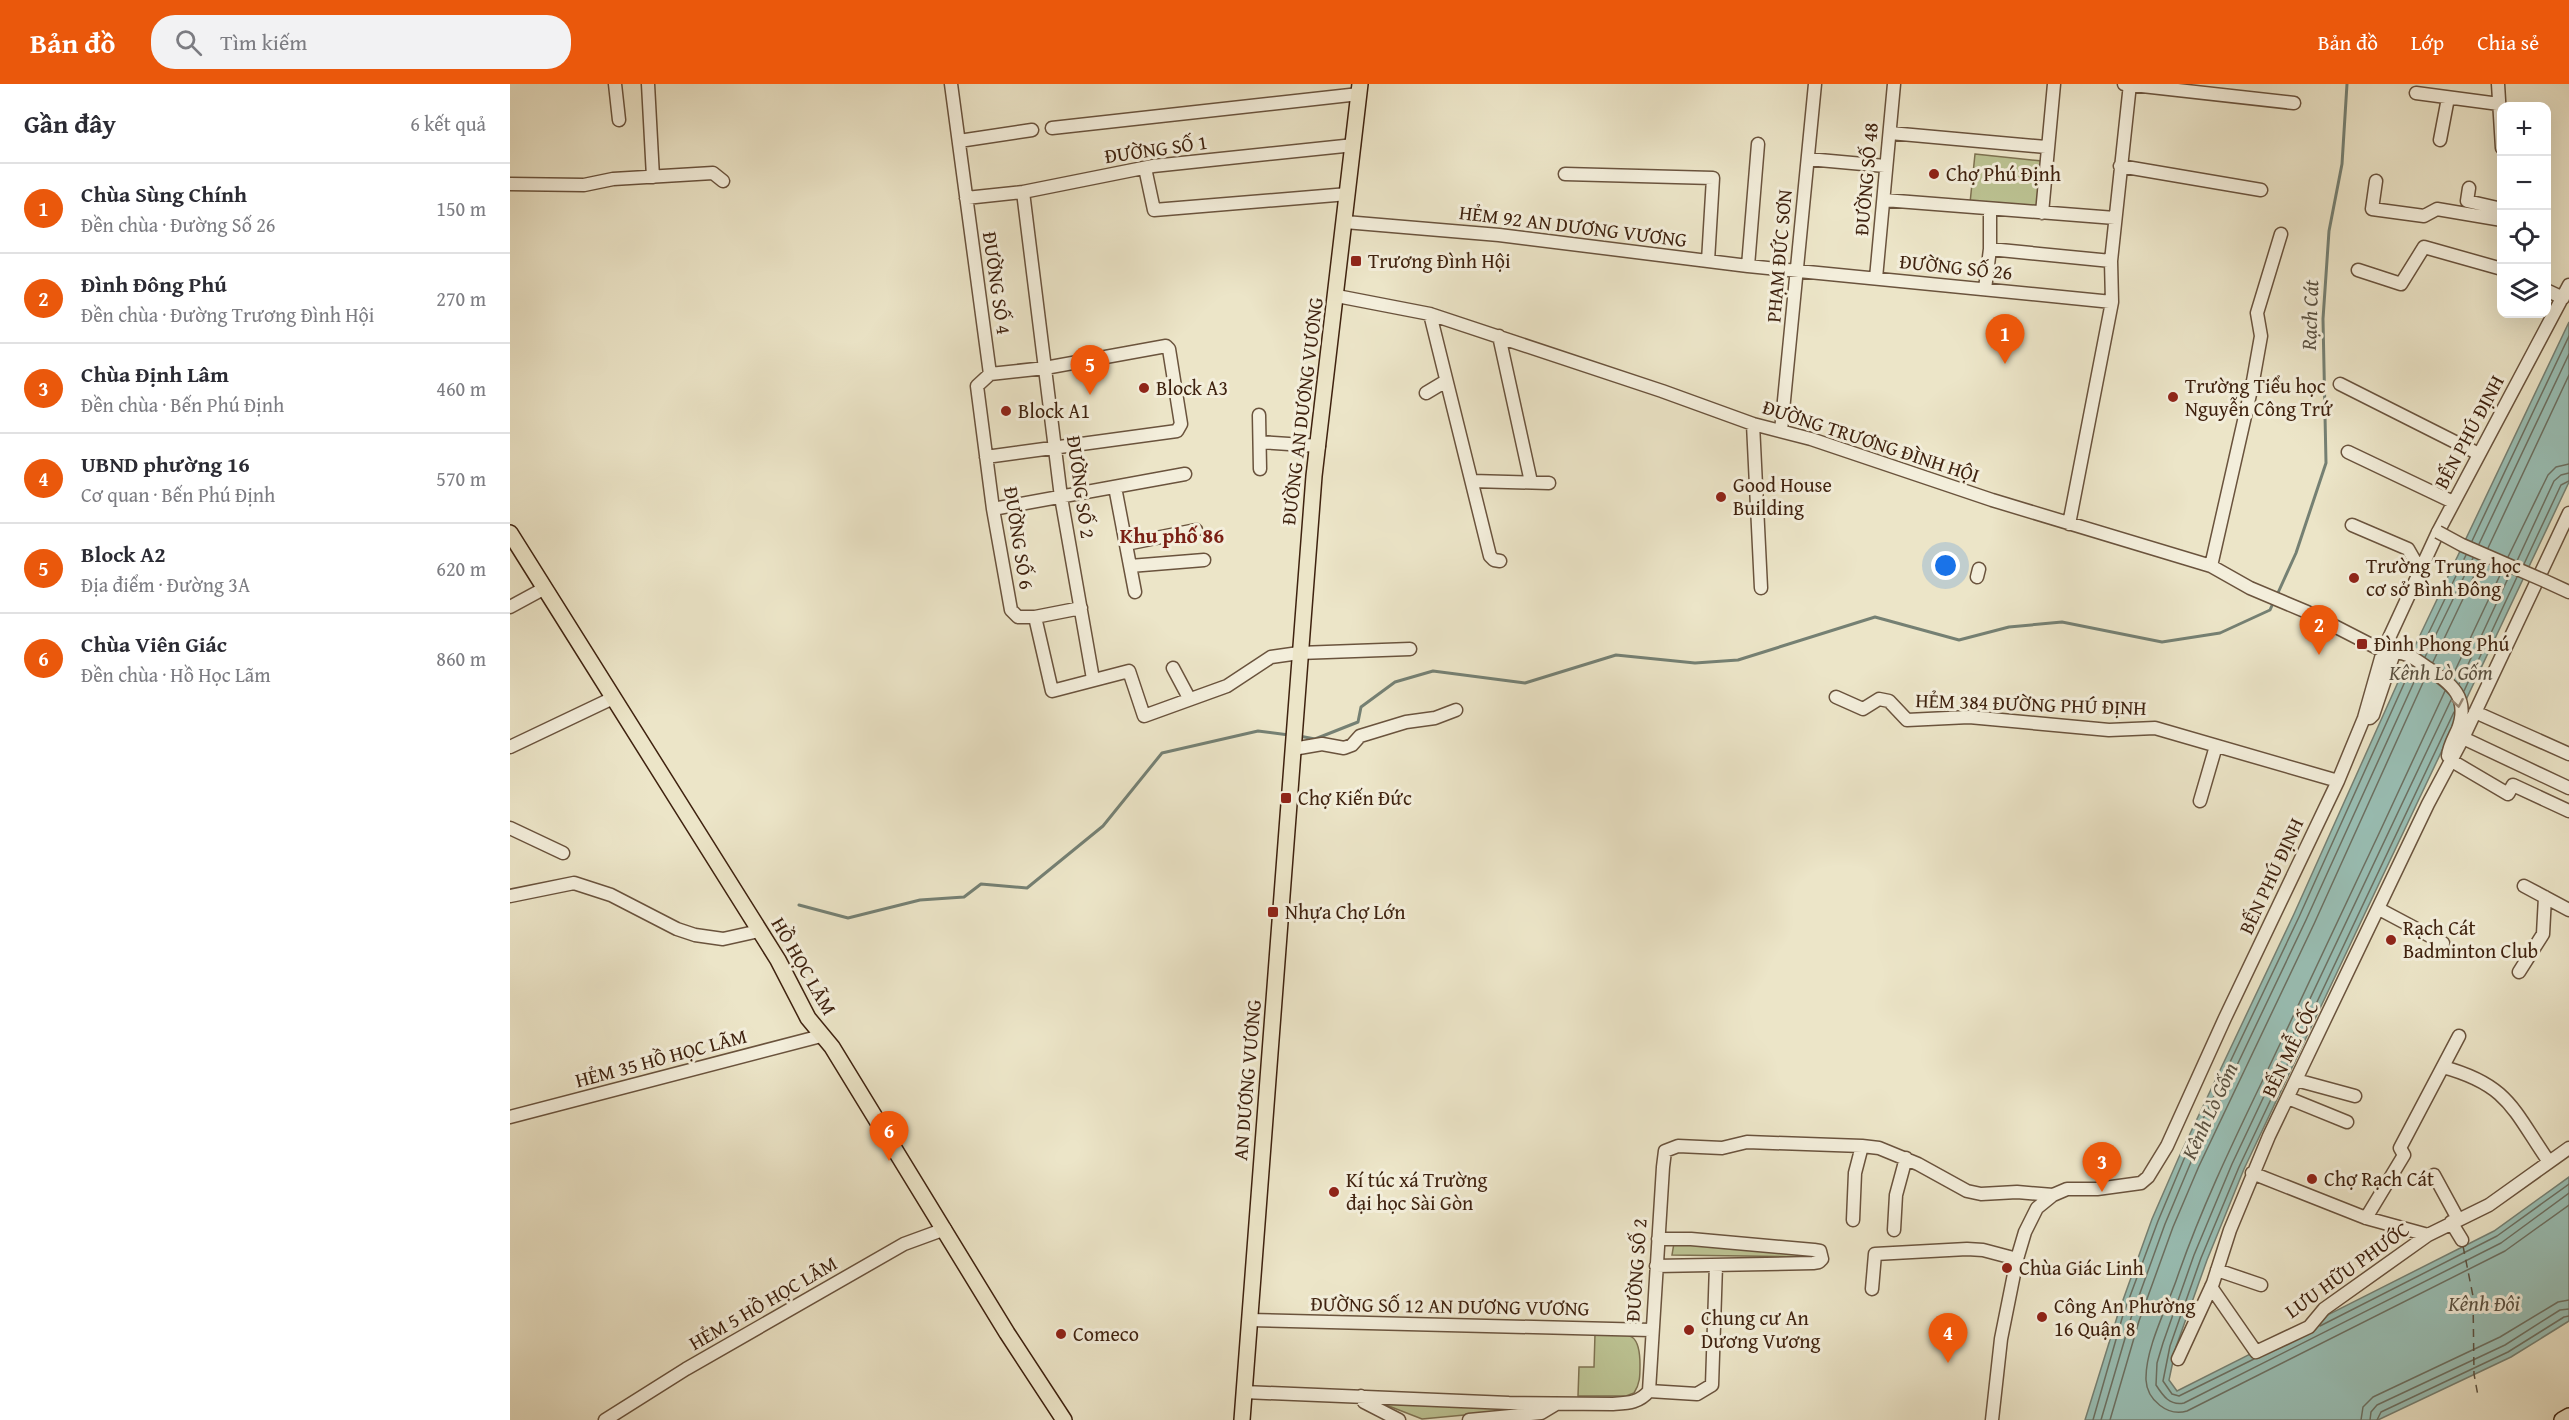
<!DOCTYPE html>
<html lang="vi">
<meta charset="utf-8">
<style>
:root{--surface:#fff;--page:#f2f2f3;--text:#2b2b33;--muted:#7c7c81;--line:#e1e1e2;--accent:#ea580c}
body{margin:0;font-family:"Gentium Book Plus",serif;background:var(--page);color:var(--text)}
.controls{position:absolute;right:18px;top:18px;display:grid;overflow:hidden;border-radius:12px;box-shadow:0 6px 24px #0002}
.controls button{width:54px;height:54px;display:grid;place-items:center;padding:0;border:0;border-bottom:2px solid var(--line);background:var(--surface);color:var(--text);font:30px sans-serif}
.you{position:absolute;left:1436px;top:482px;width:21px;height:21px;margin:-15px;border:4px solid #fff;border-radius:50%;background:#1a73e8;box-shadow:0 0 0 9px #1a73e833}
.badge{display:grid;place-items:center;width:39px;height:39px;border-radius:50%;background:var(--accent);color:#fff;font-size:20px;font-weight:700}
.pin{position:absolute;translate:-50% -50px;filter:drop-shadow(0 2px 3px #0008)}
.pin::after{content:'';position:absolute;top:32px;width:21px;height:18px;background:inherit;clip-path:polygon(0 0,100% 0,50% 100%)}
.list{margin:0;padding:0;list-style:none}
h2{display:flex;justify-content:space-between;align-items:center;height:78px;margin:0;padding:0 24px;font-size:26px}
h2 small{font-size:20px;font-weight:400;color:var(--muted)}
.list li{display:grid;grid-template-columns:39px 1fr auto;gap:18px;align-items:center;box-sizing:border-box;height:90px;padding:0 24px;border-top:2px solid var(--line)}
.list b{display:block;font-size:22px;white-space:nowrap}
.list p{margin:0;font-size:20px;white-space:nowrap;color:var(--muted)}
.list em{font-size:20px;font-style:normal;color:var(--muted)}
.icon{flex:none;width:33px;height:33px;fill:none;stroke:currentColor;stroke-width:2;stroke-linecap:round;stroke-linejoin:round}
.map{position:relative;flex:none;width:2059px;height:1336px;overflow:hidden}
header{display:flex;align-items:center;gap:36px;box-sizing:border-box;height:84px;padding:0 30px;background:var(--accent);color:#fff}
header strong{font-size:28px}
nav{display:flex;gap:33px;margin-inline-start:auto;font-size:21px}
.search{width:420px;height:54px;background:var(--page);display:flex;align-items:center;gap:15px;box-sizing:border-box;padding:0 21px;border-radius:24px;color:var(--muted);font-size:22px}
main{display:flex}
aside{flex:1;background:var(--surface)}
.map>svg:first-child{display:block}
</style>
<header>
<strong>Bản đồ</strong>
<div class="search"><svg class="icon" aria-label="search" viewBox="0 0 24 24"><circle cx="10" cy="10" r="6"/><path d="M15 15l6 6"/></svg>Tìm kiếm</div>
<nav><a>Bản đồ</a><a>Lớp</a><a>Chia sẻ</a></nav>
</header>
<main>
<aside>
<h2>Gần đây<small>6 kết quả</small></h2>
<ul class="list">
<li><span class="badge">1</span><div><b>Chùa Sùng Chính</b><p>Đền chùa · Đường Số 26</p></div><em>150 m</em></li>
<li><span class="badge">2</span><div><b>Đình Đông Phú</b><p>Đền chùa · Đường Trương Đình Hội</p></div><em>270 m</em></li>
<li><span class="badge">3</span><div><b>Chùa Định Lâm</b><p>Đền chùa · Bến Phú Định</p></div><em>460 m</em></li>
<li><span class="badge">4</span><div><b>UBND phường 16</b><p>Cơ quan · Bến Phú Định</p></div><em>570 m</em></li>
<li><span class="badge">5</span><div><b>Block A2</b><p>Địa điểm · Đường 3A</p></div><em>620 m</em></li>
<li><span class="badge">6</span><div><b>Chùa Viên Giác</b><p>Đền chùa · Hồ Học Lãm</p></div><em>860 m</em></li>
</ul>
</aside>
<div class="map">
<svg width="2059" height="1336" viewBox="0 0 2059 1336">
<rect width="100%" height="100%" fill="#ece5c8"/>
<filter id="stains"><feTurbulence type="fractalNoise" baseFrequency=".00333" numOctaves="4"/><feColorMatrix values="0 0 0 0 .2 0 0 0 0 .09 0 0 0 0 .02 0 0 0 .5 -.17"/></filter>
<radialGradient id="worn" r=".72"><stop offset=".6" stop-color="#630" stop-opacity="0"/><stop offset="1" stop-color="#630" stop-opacity=".3"/></radialGradient>
<path fill="#bcc393" stroke="#7e7251" stroke-width="1.5" d="M1465,70L1532,77L1527,125L1460,119Z
M1164,1159L1304,1171L1299,1173L1162,1171Z
M1085,1250C1116,1251 1130,1243 1130,1281C1130,1292 1130,1300 1124,1309L1116,1312H1068L1069,1283H1084Z
M871,1319L1002,1324L997,1327L912,1335Z"/>
<path fill="#99bfb5" stroke="#758073" stroke-width="1.5" d="M2059,238V398L1734,1085L1697,1176L1666,1263L1659,1296L1667,1307L1984,1147L2059,1093V1237L2001,1273L1868,1336H1575L1608,1230L1642,1135L1669,1073L1784,830L1893,587Z"/>
<g fill="none" stroke-linecap="round" stroke-linejoin="round">
<path stroke="#6c7062" stroke-width="1.5" d="M1962,457L2059,252
M1969,460L2059,270
M1978,464L2059,291
M1998,473L2038,391L2046,383L2059,380
M2007,477L2044,397L2051,391L2059,389
M2014,480L2051,401L2059,397
M1909,569L1956,471
M1915,573L1963,474
M1923,578L1971,477
M1942,593L1992,487
M1949,600L2000,490
M1935,607C1881,725 1825,843 1770,960C1733,1038 1694,1115 1666,1197C1656,1225 1635,1266 1636,1296C1637,1316 1658,1333 1677,1327L1995,1167L2059,1121
M1954,607L2007,493
M1941,616L1722,1080L1684,1171L1653,1259L1647,1279L1646,1301C1653,1312 1660,1322 1674,1319L1991,1159L2059,1109
M1810,1242L1987,1152L2059,1100
M1744,1275L1669,1312L1662,1310L1653,1297L1660,1262L1691,1174L1729,1083L1944,628
M1583,1336L1613,1231L1648,1137L1674,1075L1789,833L1902,582
M1591,1336L1621,1234L1655,1140L1681,1078L1796,836L1909,587
M1600,1336L1629,1237L1663,1143L1689,1082L1804,840L1916,592
M1851,1336L1853,1323L1863,1313L1990,1253L2048,1218L2059,1216
M1860,1336L1861,1328L1867,1321L1995,1261L2050,1226L2059,1225
M1867,1336L1871,1328L1998,1268L2054,1233L2059,1232"/>
<path stroke="#758073" stroke-width="3" d="M1767,511L1786,469L1816,379L1813,235L1819,147L1832,80L1837,0
M789,652L805,655L848,638L851,623L885,598L923,587L1015,599L1106,571L1185,579L1228,576L1365,533L1449,556L1499,543L1552,538L1652,558L1710,549L1760,526L1764,517
M289,821L338,834L410,816L454,813L471,800L517,804L593,742L652,669L748,647L779,651"/>
<path stroke="#5a5141" stroke-width="1.5" stroke-dasharray="8 6" stroke-linecap="butt" d="M1953,1162L1963,1212L1964,1290L1968,1312"/>
<g stroke="#6a533d" stroke-width="15">
<path id="minor" d="M105,0L109,36
M138,0L143,93
M441,0L480,290
M1614,0L1784,19
M1988,0L1992,64
M1906,9L1989,20
M542,44L849,10
M1380,49L1536,63
M1930,56L1938,14
M449,57L522,46
M1298,75L1375,82
M1610,82L1751,106
M635,84L644,126L838,110
M1055,90L1203,94L1198,177
M1866,97L1862,125L1914,132L1927,125L1992,136
M0,100L74,101L103,95L203,89L213,97
M1959,104L1957,117L1992,125
M513,108L551,413L583,595
M456,114L513,108L643,82L844,61
M1374,116L1605,134
M1532,129L1544,0
M835,138L989,151L1238,182L1602,218
M1480,165L1601,177
M1238,182L1248,60
M1848,186L1891,200L1914,163L1992,185
M1366,194L1384,0
M1475,205L1480,165V125
M2036,206L2053,214
M827,212L920,230L1152,307L1243,340L1301,355L1482,416L1701,482L1740,504L1797,528L1873,567
M920,230L980,472L984,476L990,477
M989,252L1021,398
M480,290L467,302L483,425L501,526L508,533H525L542,607L619,587L634,632L717,602L761,573L789,569L900,565
M1830,300L1969,370
M916,309L936,297
M749,331L750,385
M1243,340L1251,504
M1271,347L1305,0
M750,358L809,362
M1838,368L1943,418
M476,373L667,347L671,340L659,265L656,262L535,284L480,290
M962,397L1039,399
M605,403L625,508
M483,425L675,390
M1559,440L1602,218L1601,177L1620,0
M1842,441L1898,465L1910,486
M616,460L686,446
M620,482L694,476
M1701,482L1743,297L1751,252L1747,229L1771,150
M1467,493L1469,485
M2035,497L2059,508
M0,523L35,504
M525,533L571,524
M663,584L679,614
M1326,613L1353,625L1369,615L1379,617L1397,636L1459,633L1599,646L1645,644L1828,697
M1965,628L2059,670
M1854,634H1860L1863,631L1884,569C1897,567 1907,577 1918,584C1941,600 1960,613 1948,645C1944,654 1939,662 1938,672
M1953,654L2059,704
M0,663L103,614
M783,665L812,660L834,664L842,661L850,652L896,638L925,634L946,626
M1942,677L1998,710L2003,701L2059,727
M1690,717L1706,662
M0,744L53,769
M2014,802L2059,826
M0,812L64,799L101,811L167,845L185,851L213,855L249,847
M1869,825L1933,859
M2009,888L2033,850L2035,813
M1933,983C1999,1001 2003,1026 2039,1078
M1786,996L1845,1012
M1778,1014L1837,1038
M0,1033L311,952
M1742,1089L1856,1134L1918,1151
M1924,1091L1948,1135
M1856,1134L1894,1071L1890,1064L1949,952
M1343,1136L1345,1089L1352,1062
M1941,1138L1952,1156
M1384,1146L1386,1111L1396,1074
M1146,1182L1303,1179L1309,1178L1312,1175L1310,1167L1304,1166L1181,1155H1148
M1707,1186L1751,1201
M1701,1203L1746,1268L1799,1243L1814,1225L1918,1151L1979,1121L2059,1064
M1362,1205L1365,1170L1457,1165L1473,1166L1507,1175
M739,1236L1141,1246
M1668,1275L1703,1199L1720,1146L1759,1052L1918,720L1953,654L2059,429
M1139,1307L1187,1310L1202,1301L1206,1181
M734,1308L999,1319L1103,1320C1118,1319 1129,1319 1139,1307L1153,1083L1155,1067L1168,1062L1212,1064L1237,1058L1352,1062L1369,1064L1408,1080L1457,1107L1471,1110L1507,1108L1543,1111
M851,1312L854,1318L889,1336
M95,1336L176,1285L394,1160L435,1145
M959,1336L1031,1329L1046,1320
M1482,1336L1491,1255L1507,1175L1515,1148L1527,1124L1543,1111L1557,1105H1587L1631,1099L1638,1093L1657,1062L1715,934L1828,697L1854,634L1873,567L1928,448L2059,201"/>
</g>
<g stroke="#3f220f" stroke-width="18">
<path id="major" d="M0,449L268,876L298,934L322,963L497,1249L554,1336
M732,1336L804,392L850,0
M2052,1336L2059,1332"/>
</g>
<use href="#minor" stroke="#f3eedb" stroke-width="12"/>
<use href="#major" stroke="#ece5c8" stroke-width="15"/>
<g stroke="#6a533d" stroke-width="15" stroke-linecap="butt">
<path id="minor-bridge" d="M1928,448L1952,461L2035,497"/>
</g>
<use href="#minor-bridge" stroke="#f3eedb" stroke-width="12"/>
</g>
<defs><path id="oneway-chevron" d="M-2-3.5L2.5 0L-2 3.5" fill="none" stroke-width="1.6" stroke-linecap="round" stroke-linejoin="round" transform="scale(1.5)"/></defs>
<use stroke="#998875" href="#oneway-chevron" transform="translate(1948 619) rotate(80)"/>
<g fill="#8f2418" stroke="#f3eedb" stroke-width="2">
<circle cx="1424" cy="90" r="6"/>
<rect x="840" y="171" width="12" height="12" rx="3"/>
<circle cx="634" cy="304" r="6"/>
<circle cx="1663" cy="313" r="6"/>
<circle cx="496" cy="327" r="6"/>
<circle cx="1211" cy="413" r="6"/>
<circle cx="1844" cy="494" r="6"/>
<rect x="1846" y="554" width="12" height="12" rx="3"/>
<rect x="770" y="708" width="12" height="12" rx="3"/>
<rect x="757" y="822" width="12" height="12" rx="3"/>
<circle cx="1881" cy="856" r="6"/>
<circle cx="1802" cy="1095" r="6"/>
<circle cx="824" cy="1108" r="6"/>
<circle cx="1497" cy="1184" r="6"/>
<circle cx="1532" cy="1233" r="6"/>
<circle cx="1179" cy="1246" r="6"/>
<circle cx="551" cy="1250" r="6"/>
</g>
<g text-anchor="middle" stroke-width="6" stroke-linejoin="round" paint-order="stroke">
<g font-size="20" fill="#3f220f" stroke="#f3eedb">
<text transform="translate(646 65) rotate(-8)" y="7">ĐƯỜNG SỐ 1</text>
<text transform="translate(1356 95) rotate(-85)" y="7">ĐƯỜNG SỐ 48</text>
<text transform="translate(1063 142) rotate(7)" y="7">HẺM 92 AN DƯƠNG VƯƠNG</text>
<text transform="translate(1269 172) rotate(-85)" y="7">PHẠM ĐỨC SƠN</text>
<text transform="translate(1446 183) rotate(6)" y="7">ĐƯỜNG SỐ 26</text>
<text transform="translate(487 199) rotate(82)" y="7">ĐƯỜNG SỐ 4</text>
<text transform="translate(792 327) rotate(-83)" y="7">ĐƯỜNG AN DƯƠNG VƯƠNG</text>
<text transform="translate(1959 348) rotate(-62)" y="7">BẾN PHÚ ĐỊNH</text>
<text transform="translate(1361 357) rotate(18)" y="7">ĐƯỜNG TRƯƠNG ĐÌNH HỘI</text>
<text transform="translate(571 403) rotate(82)" y="7">ĐƯỜNG SỐ 2</text>
<text transform="translate(509 454) rotate(81)" y="7">ĐƯỜNG SỐ 6</text>
<text transform="translate(1521 620) rotate(2)" y="7">HẺM 384 ĐƯỜNG PHÚ ĐỊNH</text>
<text transform="translate(1761 792) rotate(-65)" y="7">BẾN PHÚ ĐỊNH</text>
<text transform="translate(294 882) rotate(60)" y="7">HỒ HỌC LÃM</text>
<text transform="translate(1780 965) rotate(-64)" y="7">BẾN MỄ CỐC</text>
<text transform="translate(151 974) rotate(-15)" y="7">HẺM 35 HỒ HỌC LÃM</text>
<text transform="translate(737 996) rotate(-85)" y="7">AN DƯƠNG VƯƠNG</text>
<text transform="translate(1126 1186) rotate(-86)" y="7">ĐƯỜNG SỐ 2</text>
<text transform="translate(1837 1186) rotate(-36)" y="7">LƯU HỮU PHƯỚC</text>
<text transform="translate(253 1219) rotate(-30)" y="7">HẺM 5 HỒ HỌC LÃM</text>
<text transform="translate(940 1222) rotate(1)" y="7">ĐƯỜNG SỐ 12 AN DƯƠNG VƯƠNG</text>
</g>
<g font-size="20" fill="#3f220f" stroke="#f3eedb" text-anchor="start">
<text x="1436" y="97">Chợ Phú Định</text>
<text x="858" y="184">Trương Đình Hội</text>
<text x="1675" y="309">Trường Tiểu học<tspan x="1675" dy="23">Nguyễn Công Trứ</tspan></text>
<text x="646" y="311">Block A3</text>
<text x="508" y="334">Block A1</text>
<text x="1223" y="408">Good House<tspan x="1223" dy="23">Building</tspan></text>
<text x="1856" y="489">Trường Trung học<tspan x="1856" dy="23">cơ sở Bình Đông</tspan></text>
<text x="1864" y="567">Đình Phong Phú</text>
<text x="788" y="721">Chợ Kiến Đức</text>
<text x="775" y="835">Nhựa Chợ Lớn</text>
<text x="1893" y="851">Rạch Cát<tspan x="1893" dy="23">Badminton Club</tspan></text>
<text x="1814" y="1102">Chợ Rạch Cát</text>
<text x="836" y="1103">Kí túc xá Trường<tspan x="836" dy="23">đại học Sài Gòn</tspan></text>
<text x="1509" y="1191">Chùa Giác Linh</text>
<text x="1544" y="1229">Công An Phường<tspan x="1544" dy="23">16 Quận 8</tspan></text>
<text x="1191" y="1241">Chung cư An<tspan x="1191" dy="23">Dương Vương</tspan></text>
<text x="563" y="1257">Comeco</text>
</g>
<g font-size="21" font-style="italic" fill="#5a5141" stroke="#f3eedb">
<text transform="translate(1800 231) rotate(-88)" y="7">Rạch Cát</text>
<text x="1931" y="596">Kênh Lò Gốm</text>
<text transform="translate(1700 1027) rotate(-65)" y="7">Kênh Lò Gốm</text>
<text x="1974" y="1227">Kênh Đôi</text>
</g>
<g font-size="21" font-weight="bold" fill="#7a1f14" stroke="#f3eedb">
<text x="662" y="459">Khu phố 86</text>
</g>
</g>
<rect width="100%" height="100%" filter="url(#stains)"/>
<rect width="100%" height="100%" fill="url(#worn)"/>
</svg>
<div class="controls">
<button>+</button>
<button>−</button>
<button><svg class="icon" aria-label="locate" viewBox="0 0 24 24"><circle cx="12" cy="12" r="6"/><path d="M12 2v4M12 18v4M2 12h4M18 12h4"/></svg></button>
<button><svg class="icon" aria-label="layers" viewBox="0 0 24 24"><path d="M12 4l9 5-9 5-9-5zM3 14l9 5 9-5"/></svg></button>
</div>
<div class="you"></div>
<div class="pin badge" style="left:1495px;top:280px">1</div>
<div class="pin badge" style="left:1809px;top:571px">2</div>
<div class="pin badge" style="left:1592px;top:1108px">3</div>
<div class="pin badge" style="left:1438px;top:1279px">4</div>
<div class="pin badge" style="left:580px;top:311px">5</div>
<div class="pin badge" style="left:379px;top:1077px">6</div>
</div>
</main>
